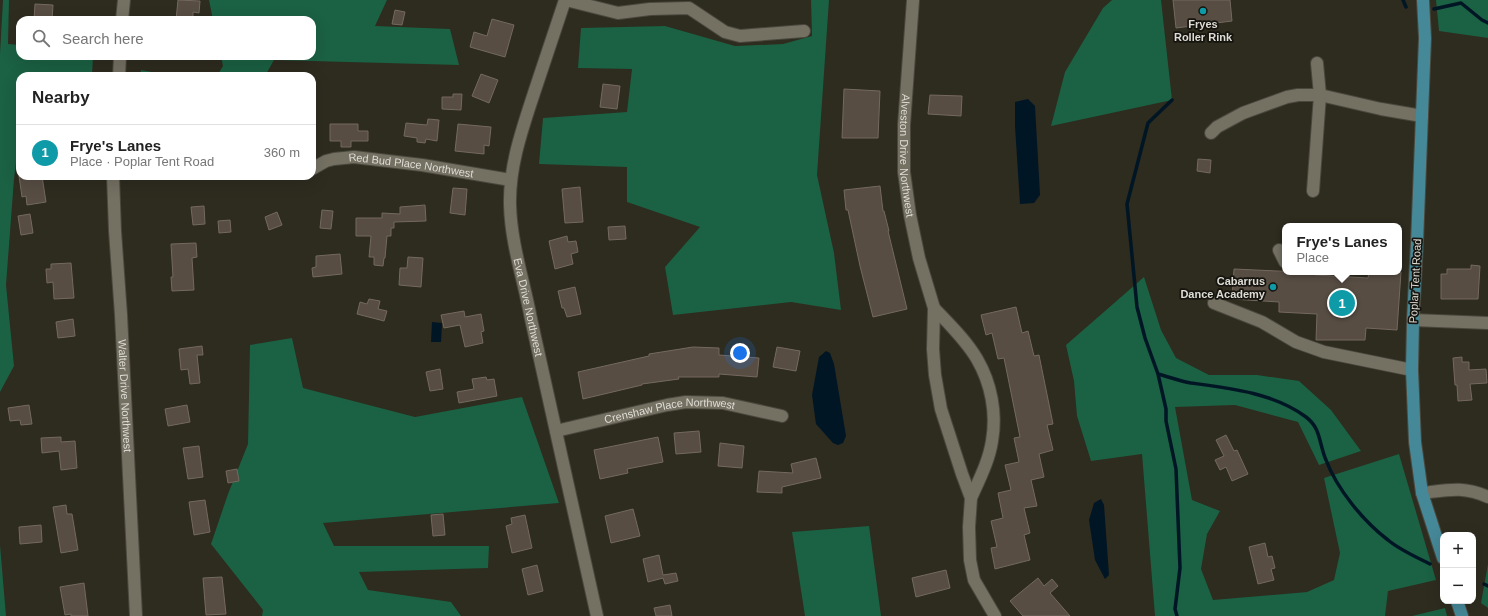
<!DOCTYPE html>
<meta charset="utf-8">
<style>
:root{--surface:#fff;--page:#f2f2f2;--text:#222;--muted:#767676;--line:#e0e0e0;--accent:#825b34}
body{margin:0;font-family:Helvetica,sans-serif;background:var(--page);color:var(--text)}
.controls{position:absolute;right:12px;bottom:12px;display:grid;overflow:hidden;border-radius:8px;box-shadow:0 4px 16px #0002}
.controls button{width:36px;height:36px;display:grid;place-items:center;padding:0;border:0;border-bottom:1px solid var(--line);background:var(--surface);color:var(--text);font:20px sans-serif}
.you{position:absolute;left:740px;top:353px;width:14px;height:14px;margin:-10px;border:3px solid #fff;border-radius:50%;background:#1a73e8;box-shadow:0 0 0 6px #1a73e833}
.badge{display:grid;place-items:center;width:26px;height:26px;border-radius:50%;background:var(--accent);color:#fff;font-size:13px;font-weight:700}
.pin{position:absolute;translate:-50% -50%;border:2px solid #fff;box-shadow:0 1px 4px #0006}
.popup{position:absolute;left:1282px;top:223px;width:120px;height:52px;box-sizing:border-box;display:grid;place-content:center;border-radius:8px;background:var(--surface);filter:drop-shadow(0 1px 3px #0005);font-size:13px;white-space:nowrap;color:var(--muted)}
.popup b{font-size:15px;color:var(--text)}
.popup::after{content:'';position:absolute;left:50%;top:100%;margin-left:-8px;border:8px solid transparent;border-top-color:var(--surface)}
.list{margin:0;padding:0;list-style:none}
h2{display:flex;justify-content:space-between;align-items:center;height:52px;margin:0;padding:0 16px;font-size:17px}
h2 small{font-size:13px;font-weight:400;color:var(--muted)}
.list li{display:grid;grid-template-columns:26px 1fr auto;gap:12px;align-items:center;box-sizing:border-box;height:56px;padding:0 16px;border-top:1px solid var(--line)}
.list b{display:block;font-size:15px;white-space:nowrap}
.list p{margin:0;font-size:13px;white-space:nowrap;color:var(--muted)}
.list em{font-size:13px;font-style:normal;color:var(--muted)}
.icon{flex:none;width:22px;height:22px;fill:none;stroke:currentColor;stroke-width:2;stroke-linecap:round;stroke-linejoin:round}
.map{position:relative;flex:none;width:1488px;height:616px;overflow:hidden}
.search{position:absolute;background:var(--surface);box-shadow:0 4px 16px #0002;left:16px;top:16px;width:300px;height:44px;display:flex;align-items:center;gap:10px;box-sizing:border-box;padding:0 14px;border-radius:12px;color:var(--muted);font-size:15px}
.panel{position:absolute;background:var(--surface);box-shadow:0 4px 16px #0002;left:16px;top:72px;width:300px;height:108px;border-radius:12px}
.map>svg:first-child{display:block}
</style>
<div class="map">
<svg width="1488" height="616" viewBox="0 0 1488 616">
<rect width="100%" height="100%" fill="#2e2b1f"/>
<path fill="#1b6143" d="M3,0H9L8,44L20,45V56H93L92,76H20V129L14,179L6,285L14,366L0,392V54Z
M209,0H387L375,26L450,29L459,65L274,60L265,76H217L223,66L221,56H312V20H213Z
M811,0H829L817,175L834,253L841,310L791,302L673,315L665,267L700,227L627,202V167L539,164L543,118L627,112L632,69L578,68L581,28L665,26L735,46L783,44L812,36Z
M1112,0H1161L1172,100L1051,126L1065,72L1103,8Z
M1436,0H1488V38L1439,31Z
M141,70L174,76H140Z
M1144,277L1161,330L1176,358L1209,375H1257L1299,381L1331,410L1361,451L1319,465L1298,422L1235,405L1175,407L1192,500L1220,511L1207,534L1201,569L1213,600L1307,592L1334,580L1340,553L1324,478L1399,454L1436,580L1388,591L1385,616H1155L1142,454L1091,461L1077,416L1074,381L1066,345Z
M292,338L303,388L415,417L522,397L559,503L323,523L334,546H489L488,568L359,572L368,590L451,602L461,616H262L263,610L211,544L228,494L248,444L250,345Z
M869,526L881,616H805L792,532Z
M0,545L6,616H0Z
M1488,564V608L1481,603Z
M1445,608L1447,616H1412Z"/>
<path fill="#001625" d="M1028,99L1035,106L1040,195L1034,203L1020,204L1015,126V102Z
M432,322L442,323L441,342H431Z
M826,351L830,353L834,364L846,436L843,443L838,445L833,443L816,424L812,395L819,357Z
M1101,499L1104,505L1109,575L1105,579L1095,560L1089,520L1094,503Z"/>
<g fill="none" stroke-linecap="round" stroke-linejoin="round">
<path stroke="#001625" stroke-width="3.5" d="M1403,0L1406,7
M1434,9L1461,3L1482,20L1488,23
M1172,100L1148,123L1127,204L1137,307L1145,338L1158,374L1166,409V421L1176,469L1180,568L1175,609L1177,616
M1158,374C1169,377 1180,381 1191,383C1229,388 1274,393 1306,417C1321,428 1319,444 1326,460C1337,489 1363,521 1388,540C1400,550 1416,557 1430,564
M1484,584L1488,586"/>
</g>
<path fill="#574d43" stroke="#74695e" d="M178,0L200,1L199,13L193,12V20H176Z
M1173,0H1230L1232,21L1176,28Z
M35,4L53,5L52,20H34Z
M395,10L405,12L402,25L392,24Z
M492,19L514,25L505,57L470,47L474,32L487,36Z
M481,74L498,80L489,103L472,96Z
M603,84L620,86L617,109L600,107Z
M844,89L880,91L878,138H842Z
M453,94H462L461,110L442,109V97H453Z
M930,95L962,96L961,116L928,114Z
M428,119L439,120L437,141L426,139L425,143L417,142V138L404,136L406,123L427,125Z
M330,124H358V131H368V141H351V147H341V141H330Z
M458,124L491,127L489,146L484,145V154L455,151Z
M1198,159L1211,160L1210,173L1197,171Z
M19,176H42L46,202L27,205L26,196L22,197Z
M880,186L883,211H884L889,231H888L907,309L873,317L860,266L848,210H846L844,190Z
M580,187L583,222L565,223L562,189Z
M453,188L467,189L465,215L450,213Z
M425,205L426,221L394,222V228H391V236H387L385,258H384L383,266L374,265V257H369L371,236H356V218H382V213L400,214V207Z
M204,206L205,224L193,225L191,207Z
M322,210L333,211L331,229L320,228Z
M277,212L282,225L269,230L265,217Z
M30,214L33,233L21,235L18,216Z
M230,220L231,232L219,233L218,221Z
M625,226L626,239L609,240L608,227Z
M567,236L568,242L576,241L578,252L571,254L573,264L555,269L549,241Z
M196,243L197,257L192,258L194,290L172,291L171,277H173L171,244Z
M340,254L342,274L313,277L312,268L316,267V256Z
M408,257L423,258L421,287L399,285L400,268H407Z
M71,263L74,298L54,299L53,282L47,283L46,269H51V264Z
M1471,265L1480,266L1478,299H1441V274H1447V269H1471Z
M1234,269L1299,272L1315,274V275L1368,278L1369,272H1401L1397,330L1366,328L1365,340H1316L1317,314L1279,312V302L1232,299Z
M575,287L581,314L567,317L564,308H562L558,291Z
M369,299L380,301L378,309L387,311L384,321L357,314L360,302L367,304Z
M1016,307L1022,333L1028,331L1034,356L1039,355L1053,424L1047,425L1053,450L1039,454L1044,477L1031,480L1037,506L1024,508L1030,533L1024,535L1030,560L995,569L991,548L997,547L991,521L1003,518L998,493L1011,490L1005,465L1019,462L1014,438L1020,437L1004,358L998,359L992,333L986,335L981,315Z
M464,311L465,317L481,314L484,331L481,332L483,343L465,347L460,325L444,328L441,315Z
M73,319L75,336L58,338L56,322Z
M202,346L203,355H197L200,383L190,384L188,369L181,370L179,349Z
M693,347L719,348V355L759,358L757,377L719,374V377H678L679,379L642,384V385L583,399L578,372L649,356V354Z
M777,347L800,351L796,371L773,367Z
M1462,357V362H1469V370L1486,369L1487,383L1470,384L1472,400L1458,401L1457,385H1455L1453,358Z
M440,369L443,389L430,391L426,372Z
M486,377L487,380L494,379L497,396L459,403L457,392L474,389L472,379Z
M29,405L32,424L21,425L20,420L10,421L8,408Z
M187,405L190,422L168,426L165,409Z
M699,431L701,452L676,454L674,433Z
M1226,435L1234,451L1237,450L1248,474L1232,481L1226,467L1220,470L1215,460L1224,456L1216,440Z
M61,437V442L75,441L77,468L61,470L59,451L42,453L41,438Z
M658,437L663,462L627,469L628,473L600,479L594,450Z
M720,443L744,446L742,468L718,466Z
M199,446L203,477L188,479L183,448Z
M816,458L821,478L782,487V493L757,492L759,471L793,473L791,464Z
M237,469L239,481L228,483L226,471Z
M205,500L210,532L194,535L189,502Z
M66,505L67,514H72L78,550L61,553L53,507Z
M633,509L640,536L611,543L605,516Z
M443,514L445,535L433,536L431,515Z
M525,515L532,548L512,553L506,526L512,524L511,518Z
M41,525L42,542L20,544L19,527Z
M1265,543L1268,557L1272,556L1275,568L1271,569L1274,580L1258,584L1249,547Z
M659,555L663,575L676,573L678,581L665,584L663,578L648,582L643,559Z
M537,565L543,591L528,595L522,569Z
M946,570L950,588L916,597L912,578Z
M222,577L226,614L206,615L203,578Z
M1038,578L1044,586L1052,579L1058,586L1050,593L1070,616H1023L1010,601Z
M84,583L88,616H71V614L65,615L60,587Z
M670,605L672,616H656L654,608Z"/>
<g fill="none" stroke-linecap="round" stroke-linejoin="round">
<g stroke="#4a483d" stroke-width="14">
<g id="minor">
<path id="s1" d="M565,0C555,30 545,60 535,90C523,127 509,165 510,205C511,244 524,281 531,319L597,616"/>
<path d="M566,0L618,13L650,9L689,8L725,32L740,36L804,31"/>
<path id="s2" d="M913,0L904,125V172L910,215L919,258L934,308L933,349L935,375L941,409L962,474L971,498L969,527L970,560L974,580L995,616"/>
<path d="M122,20L124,0"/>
<path d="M1317,63L1320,95L1381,109L1422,116"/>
<path d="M119,76L120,56"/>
<path d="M1211,133L1217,127L1243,113L1287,97L1298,95H1320L1313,191"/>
<path id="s3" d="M312,169L326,161L334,159L354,157L422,165L511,180"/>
<path id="s4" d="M113,176L115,231L121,315L136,616"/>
<path d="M1279,250L1285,262"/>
<path d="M1214,303L1262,322L1296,342L1324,352L1412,370"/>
<path d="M934,308C949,324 966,340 977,359C991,383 997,413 992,441C989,461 979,480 971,498"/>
<path d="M1413,320L1488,323"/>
<path id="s5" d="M556,431L667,405L686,402L723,403L782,416"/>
<path d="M1422,493C1448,490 1464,486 1488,497"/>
</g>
</g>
<g stroke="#4a483d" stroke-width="14">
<path id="major" d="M1423,0L1425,38L1417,243L1413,320L1412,370L1415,442L1422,493L1443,558
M1457,601L1462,616"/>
</g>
<use href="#minor" stroke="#747163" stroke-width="12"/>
<use href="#major" stroke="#458898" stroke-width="12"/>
</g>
<g fill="#0f9aa8" stroke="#15140e" stroke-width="1.5">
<circle cx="1203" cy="11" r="4"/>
<circle cx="1273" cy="287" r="4"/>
</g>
<g text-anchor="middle" stroke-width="3.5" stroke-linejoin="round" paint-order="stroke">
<g font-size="11" font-weight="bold" fill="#dedcd5" stroke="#15140e">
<text x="1203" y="28">Fryes<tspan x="1203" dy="13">Roller Rink</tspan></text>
<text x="1265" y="285" text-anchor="end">Cabarrus<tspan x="1265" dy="13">Dance Academy</tspan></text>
</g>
<g font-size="11" fill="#dedcd5" stroke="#15140e">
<text dy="4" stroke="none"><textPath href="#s2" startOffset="156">Alveston Drive Northwest</textPath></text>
<text dy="4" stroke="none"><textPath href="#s3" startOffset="102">Red Bud Place Northwest</textPath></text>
<text transform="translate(1415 281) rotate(-87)" y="4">Poplar Tent Road</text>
<text dy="4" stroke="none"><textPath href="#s1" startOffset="317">Eva Drive Northwest</textPath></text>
<text dy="4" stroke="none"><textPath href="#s4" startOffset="220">Walter Drive Northwest</textPath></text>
<text dy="4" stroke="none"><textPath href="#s5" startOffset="116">Crenshaw Place Northwest</textPath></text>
</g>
</g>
</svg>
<div class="controls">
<button>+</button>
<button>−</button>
</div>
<div class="you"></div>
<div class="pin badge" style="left:1342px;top:303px;background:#0f9aa8">1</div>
<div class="popup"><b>Frye's Lanes</b>Place</div>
<div class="search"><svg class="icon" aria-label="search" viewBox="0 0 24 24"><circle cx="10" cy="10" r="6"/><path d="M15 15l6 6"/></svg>Search here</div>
<section class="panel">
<h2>Nearby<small></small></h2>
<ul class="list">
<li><span class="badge" style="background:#0f9aa8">1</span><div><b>Frye's Lanes</b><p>Place · Poplar Tent Road</p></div><em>360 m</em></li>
</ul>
</section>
</div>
